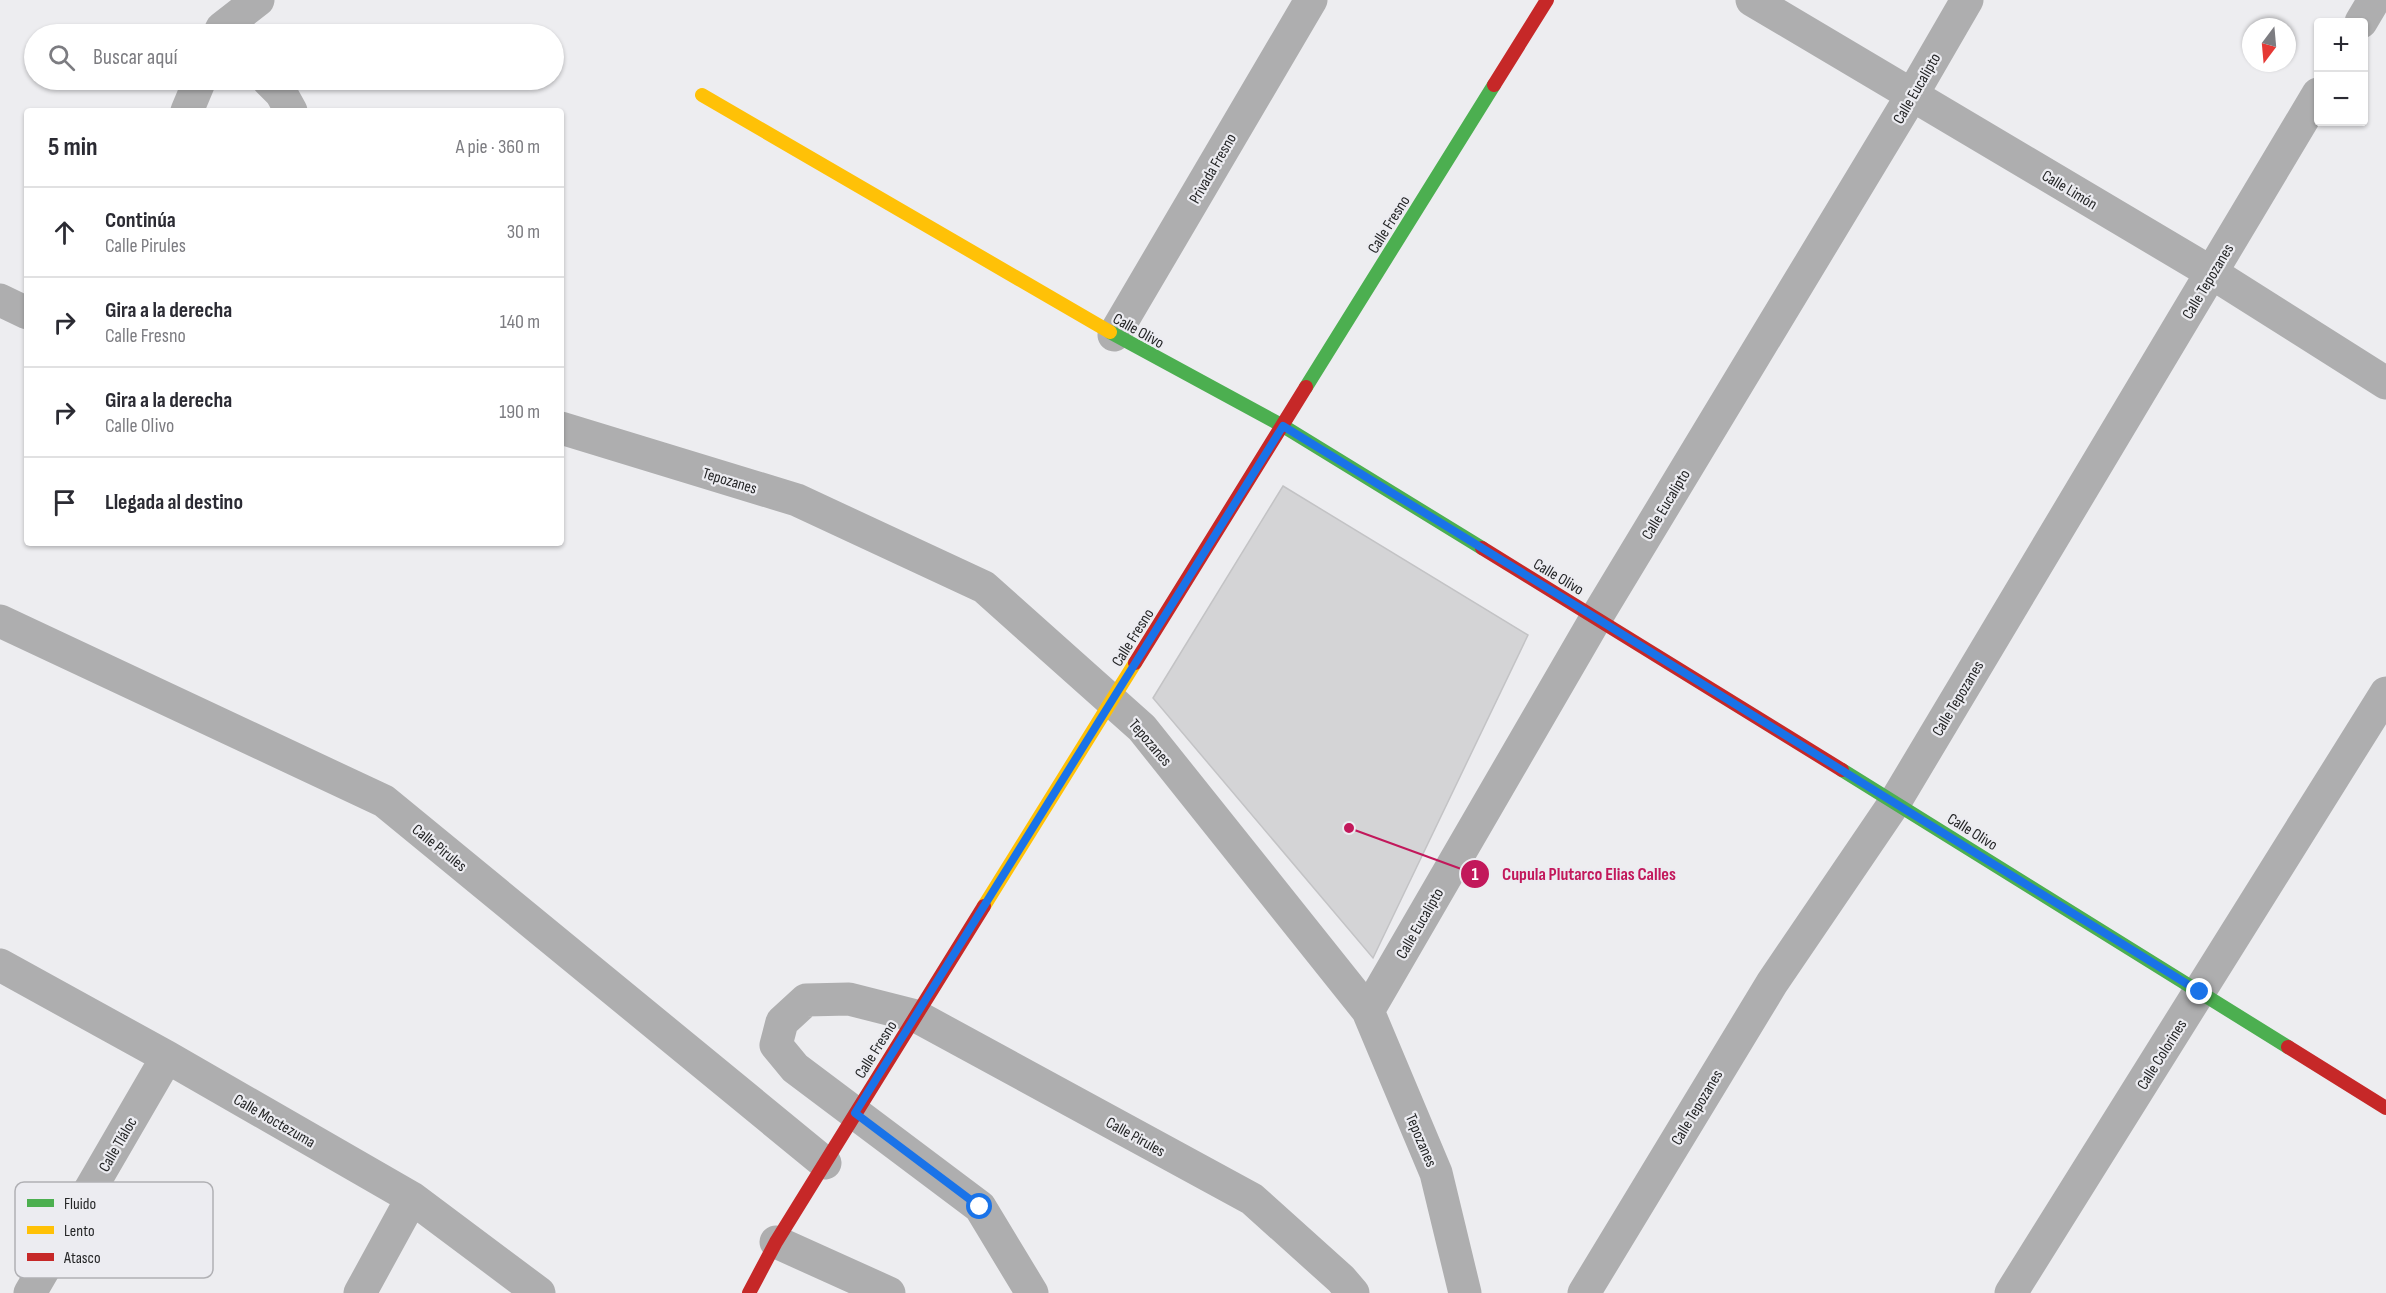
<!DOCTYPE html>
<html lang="es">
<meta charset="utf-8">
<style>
:root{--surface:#fff;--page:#f2f2f3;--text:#2b2b33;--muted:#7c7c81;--line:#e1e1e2}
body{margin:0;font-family:"Sofia Sans Condensed",sans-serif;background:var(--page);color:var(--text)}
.controls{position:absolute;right:18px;top:18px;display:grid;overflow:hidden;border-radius:6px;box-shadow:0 2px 4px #0004}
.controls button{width:54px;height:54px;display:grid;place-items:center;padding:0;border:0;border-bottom:2px solid var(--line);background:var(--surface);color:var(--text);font:30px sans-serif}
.compass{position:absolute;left:2242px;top:18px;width:54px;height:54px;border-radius:50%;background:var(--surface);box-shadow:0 2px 4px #0004;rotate:196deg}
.stop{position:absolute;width:18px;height:18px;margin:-14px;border:4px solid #1a73e8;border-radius:50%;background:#fff}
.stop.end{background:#1a73e8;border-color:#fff;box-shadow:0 2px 6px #0008}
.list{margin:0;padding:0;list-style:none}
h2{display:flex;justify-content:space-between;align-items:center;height:78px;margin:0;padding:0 24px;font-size:26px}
h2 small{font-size:20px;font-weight:400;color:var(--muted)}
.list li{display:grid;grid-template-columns:39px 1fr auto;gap:18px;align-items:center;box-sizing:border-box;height:90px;padding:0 24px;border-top:2px solid var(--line)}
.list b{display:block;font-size:22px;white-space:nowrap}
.list p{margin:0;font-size:20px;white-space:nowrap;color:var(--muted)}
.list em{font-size:20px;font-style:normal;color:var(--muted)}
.icon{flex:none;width:33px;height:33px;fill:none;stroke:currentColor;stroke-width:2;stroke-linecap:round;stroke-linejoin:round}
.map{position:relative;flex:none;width:2386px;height:1293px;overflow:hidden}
.search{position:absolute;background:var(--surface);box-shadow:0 2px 4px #0004;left:24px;top:24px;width:540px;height:66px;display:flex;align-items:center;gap:15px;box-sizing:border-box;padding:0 21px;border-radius:33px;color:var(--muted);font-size:22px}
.panel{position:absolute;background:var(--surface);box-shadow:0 2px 4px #0004;left:24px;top:108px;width:540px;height:438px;border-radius:6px}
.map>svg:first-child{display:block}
</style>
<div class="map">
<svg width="2386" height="1293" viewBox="0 0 2386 1293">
<rect width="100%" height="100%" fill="#ededf0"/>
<path fill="#d4d4d6" stroke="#c3c3c5" stroke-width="1.5" d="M1283,486L1528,635L1373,958L1153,698Z"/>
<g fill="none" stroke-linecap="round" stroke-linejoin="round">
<path stroke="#aeaeaf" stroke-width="33" d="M1752,0L2212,273L2386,383
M2361,22L2374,0
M219,34L222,28L258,0
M268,80L281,93L291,111
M187,111L200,80
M0,300L27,313
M1114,335L1311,0
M561,428L797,500L984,587L1142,728L1368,1011L1436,1173L1465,1293
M0,621L384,801L825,1163
M0,965L167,1057L412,1198L539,1293
M1368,1011L1596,618L1912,95L1967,0
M776,1242L889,1293
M30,1293L167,1057
M360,1293L412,1198
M1032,1293L980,1207L795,1068L776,1045L782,1022L806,1000L849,999L916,1016L1252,1199L1341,1279L1353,1293
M1584,1293L1772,983L1895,802L2318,94
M2011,1293L2386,693"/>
<path stroke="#4caf50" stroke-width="14" d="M1110,332L1283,426L1482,548
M1306,387L1494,85
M1842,770L2288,1047"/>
<path stroke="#ffc107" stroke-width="14" d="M702,95L1110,332
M984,906L1135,663"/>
<path stroke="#c62828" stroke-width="14" d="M1494,85L1547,0
M1482,548L1842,770
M1135,663L1306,387
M2288,1047L2386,1108
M749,1293L776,1242L984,906"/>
</g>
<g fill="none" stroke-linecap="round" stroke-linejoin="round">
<path stroke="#1a73e8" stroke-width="8" d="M980,1207L855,1113L1283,426L1596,618L2200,992"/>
</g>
<g text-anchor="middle" stroke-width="4.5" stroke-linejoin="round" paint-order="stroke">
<g font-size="16" fill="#242526" stroke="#ececf1">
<text transform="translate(1916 88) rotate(-60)" y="6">Calle Eucalipto</text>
<text transform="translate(1212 168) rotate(-60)" y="6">Privada Fresno</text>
<text transform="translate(2070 189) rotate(31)" y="6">Calle Limón</text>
<text transform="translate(1388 224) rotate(-58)" y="6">Calle Fresno</text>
<text transform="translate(2207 281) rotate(-59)" y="6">Calle Tepozanes</text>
<text transform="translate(1139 330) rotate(29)" y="6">Calle Olivo</text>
<text transform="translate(730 480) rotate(17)" y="6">Tepozanes</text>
<text transform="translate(1665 504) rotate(-59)" y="6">Calle Eucalipto</text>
<text transform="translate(1559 576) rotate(31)" y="6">Calle Olivo</text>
<text transform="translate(1132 637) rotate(-58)" y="6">Calle Fresno</text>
<text transform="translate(1957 698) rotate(-59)" y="6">Calle Tepozanes</text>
<text transform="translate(1151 742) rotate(49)" y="6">Tepozanes</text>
<text transform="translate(1973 831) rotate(32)" y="6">Calle Olivo</text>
<text transform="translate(440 847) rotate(39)" y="6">Calle Pirules</text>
<text transform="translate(1419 923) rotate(-60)" y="6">Calle Eucalipto</text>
<text transform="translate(875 1049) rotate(-58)" y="6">Calle Fresno</text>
<text transform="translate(2161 1054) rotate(-58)" y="6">Calle Colorines</text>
<text transform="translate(1696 1107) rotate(-59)" y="6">Calle Tepozanes</text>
<text transform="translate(275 1120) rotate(30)" y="6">Calle Moctezuma</text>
<text transform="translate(1136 1136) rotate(29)" y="6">Calle Pirules</text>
<text transform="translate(1422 1140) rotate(67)" y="6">Tepozanes</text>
<text transform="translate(117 1144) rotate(-60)" y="6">Calle Tláloc</text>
</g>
</g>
<rect x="15" y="1182" width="198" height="96" rx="9" fill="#ececf1" stroke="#b0b0b4" stroke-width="1.5"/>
<rect x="27" y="1199" width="27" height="8" fill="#4caf50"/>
<rect x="27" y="1226" width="27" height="8" fill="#ffc107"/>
<rect x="27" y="1253" width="27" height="8" fill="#c62828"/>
<g font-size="16" fill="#242526">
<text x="64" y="1209">Fluido</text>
<text x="64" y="1236">Lento</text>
<text x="64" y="1263">Atasco</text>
</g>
<path fill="none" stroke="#c2185b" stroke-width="2" d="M1349 828L1475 874"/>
<g fill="#c2185b" stroke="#ececf1" stroke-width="2">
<circle cx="1349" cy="828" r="6"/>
<circle cx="1475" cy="874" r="15"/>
</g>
<g font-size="18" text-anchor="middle" font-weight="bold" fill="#fff">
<text x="1475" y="880">1</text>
</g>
<g font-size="18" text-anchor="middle" font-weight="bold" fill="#c2185b" stroke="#ececf1" stroke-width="4.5" stroke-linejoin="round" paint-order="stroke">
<text x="1589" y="880">Cupula Plutarco Elias Calles</text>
</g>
</svg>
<div class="controls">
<button>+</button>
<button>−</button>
</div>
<svg class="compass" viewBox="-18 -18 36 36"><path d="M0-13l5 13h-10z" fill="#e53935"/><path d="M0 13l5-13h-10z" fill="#7c7c81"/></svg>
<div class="stop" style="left:980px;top:1207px"></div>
<div class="stop end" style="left:2200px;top:992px"></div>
<div class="search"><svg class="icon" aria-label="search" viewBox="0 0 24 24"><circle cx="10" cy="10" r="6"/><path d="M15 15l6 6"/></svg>Buscar aquí</div>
<section class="panel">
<h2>5 min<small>A pie · 360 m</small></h2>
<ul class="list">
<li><svg class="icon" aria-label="ahead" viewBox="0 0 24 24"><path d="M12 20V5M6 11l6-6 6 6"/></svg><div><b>Continúa</b><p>Calle Pirules</p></div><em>30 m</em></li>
<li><svg class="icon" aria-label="right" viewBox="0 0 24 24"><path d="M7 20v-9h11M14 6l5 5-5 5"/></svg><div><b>Gira a la derecha</b><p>Calle Fresno</p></div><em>140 m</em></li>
<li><svg class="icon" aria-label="right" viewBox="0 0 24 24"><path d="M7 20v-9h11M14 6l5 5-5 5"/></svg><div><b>Gira a la derecha</b><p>Calle Olivo</p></div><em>190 m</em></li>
<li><svg class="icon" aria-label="arrive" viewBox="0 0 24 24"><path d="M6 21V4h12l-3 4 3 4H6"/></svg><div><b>Llegada al destino</b></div></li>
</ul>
</section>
</div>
